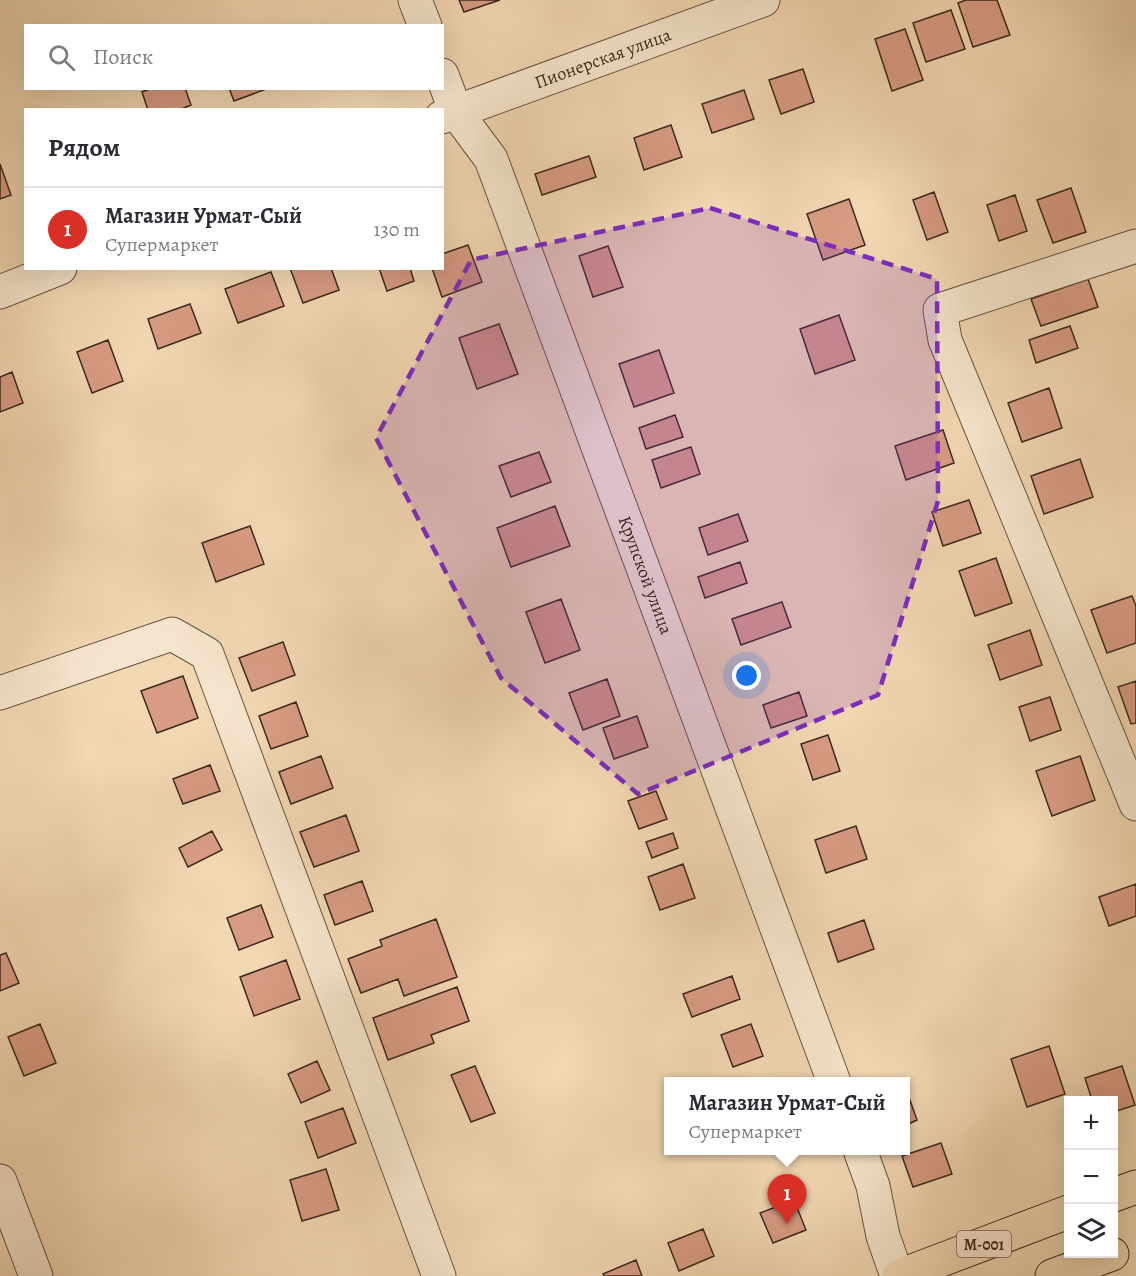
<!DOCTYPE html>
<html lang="ru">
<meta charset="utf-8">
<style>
:root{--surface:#fff;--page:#f2f2f3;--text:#2b2b33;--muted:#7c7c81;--line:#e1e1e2;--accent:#d93025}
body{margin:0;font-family:Alegreya,serif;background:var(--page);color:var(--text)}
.controls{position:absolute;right:18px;bottom:18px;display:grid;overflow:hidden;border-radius:0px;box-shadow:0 6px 24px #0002}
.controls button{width:54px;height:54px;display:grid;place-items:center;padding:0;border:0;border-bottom:2px solid var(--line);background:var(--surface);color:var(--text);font:30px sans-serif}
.you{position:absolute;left:747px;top:676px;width:21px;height:21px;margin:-15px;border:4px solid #fff;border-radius:50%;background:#1a73e8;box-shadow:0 0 0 9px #1a73e833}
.badge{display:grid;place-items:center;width:39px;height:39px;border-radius:50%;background:var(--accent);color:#fff;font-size:20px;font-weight:700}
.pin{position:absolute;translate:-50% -50px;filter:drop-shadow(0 2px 3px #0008)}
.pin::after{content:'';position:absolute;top:32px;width:21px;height:18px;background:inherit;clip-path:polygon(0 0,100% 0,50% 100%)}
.popup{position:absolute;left:664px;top:1077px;width:246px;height:78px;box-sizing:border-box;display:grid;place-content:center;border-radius:0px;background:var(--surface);filter:drop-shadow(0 2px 4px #0005);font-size:20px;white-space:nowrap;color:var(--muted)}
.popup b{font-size:22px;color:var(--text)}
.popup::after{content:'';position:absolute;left:50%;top:100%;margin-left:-12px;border:12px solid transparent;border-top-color:var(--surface)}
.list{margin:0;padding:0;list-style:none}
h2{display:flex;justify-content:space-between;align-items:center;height:78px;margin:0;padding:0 24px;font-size:26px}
h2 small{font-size:20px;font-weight:400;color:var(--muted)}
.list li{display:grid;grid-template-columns:39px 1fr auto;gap:18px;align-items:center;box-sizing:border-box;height:84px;padding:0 24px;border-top:2px solid var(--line)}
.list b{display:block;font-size:22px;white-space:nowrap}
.list p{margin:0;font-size:20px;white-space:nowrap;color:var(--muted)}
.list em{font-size:20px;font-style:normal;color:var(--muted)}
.icon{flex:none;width:33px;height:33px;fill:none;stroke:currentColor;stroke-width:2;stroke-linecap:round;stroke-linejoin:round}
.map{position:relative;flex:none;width:1136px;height:1276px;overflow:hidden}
.search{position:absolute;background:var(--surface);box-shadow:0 6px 24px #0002;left:24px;top:24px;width:420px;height:66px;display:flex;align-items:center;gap:15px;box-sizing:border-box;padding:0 21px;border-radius:0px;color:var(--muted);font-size:22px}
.panel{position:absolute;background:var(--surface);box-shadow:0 6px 24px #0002;left:24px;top:108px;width:420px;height:162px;border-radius:0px}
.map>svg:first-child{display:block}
</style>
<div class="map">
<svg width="1136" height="1276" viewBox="0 0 1136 1276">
<rect width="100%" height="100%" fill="#f1d7b2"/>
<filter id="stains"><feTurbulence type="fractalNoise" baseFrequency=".00333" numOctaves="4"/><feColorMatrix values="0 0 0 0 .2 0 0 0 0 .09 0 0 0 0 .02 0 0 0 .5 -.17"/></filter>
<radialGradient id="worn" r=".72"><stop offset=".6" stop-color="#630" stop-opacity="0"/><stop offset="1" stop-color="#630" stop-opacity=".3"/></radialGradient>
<path fill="#d89b83" stroke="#3b291d" stroke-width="1.5" d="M459,0H500L464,12Z
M966,0H997L1010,35L973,47L958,3Z
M951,10L965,49L926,62L913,23Z
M905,29L923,80L892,91L875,39Z
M803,69L814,102L781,114L769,80Z
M152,88H185L191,105L179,110H148L142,92Z
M229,88H269L234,101Z
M744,90L754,119L712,133L702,104Z
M671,125L682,157L644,170L634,138Z
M589,156L596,177L542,195L535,174Z
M0,164L11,195L0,199Z
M1071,188L1086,232L1053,243L1037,200Z
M934,192L948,232L927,240L913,200Z
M1015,195L1027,231L999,241L987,205Z
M849,199L865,245L823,260L807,214Z
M468,245L482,282L442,297L432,268H442V254Z
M608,246L623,287L593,297L579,256Z
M290,268H331L339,290L303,303Z
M379,268H410L414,281L387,291Z
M271,272L284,306L238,323L225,289Z
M1088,279L1098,307L1041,326L1031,299Z
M190,304L201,333L158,349L148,319Z
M839,315L855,360L815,374L800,329Z
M499,324L518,374L477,389L459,338Z
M1070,326L1078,348L1036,363L1029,340Z
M108,340L123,381L92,393L77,352Z
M659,350L674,393L634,407L619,364Z
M12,372L23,403L0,412V377Z
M1049,388L1062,428L1022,442L1008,403Z
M675,415L683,437L646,449L639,428Z
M943,430L954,463L906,480L895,446Z
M691,447L700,474L661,488L652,460Z
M539,452L551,482L511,497L499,466Z
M1080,459L1093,497L1044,514L1031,476Z
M969,500L981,533L943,546L932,512Z
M555,506L570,546L511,567L497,528Z
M738,514L748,541L708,555L699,528Z
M250,526L264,564L216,582L202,543Z
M996,558L1012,603L975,616L959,571Z
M740,562L747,583L705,598L698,577Z
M1132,596L1136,606V643L1107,653L1091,610Z
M561,599L580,650L545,663L526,612Z
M782,602L791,627L741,645L732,619Z
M1030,630L1042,665L1000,680L988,645Z
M283,642L295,675L252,691L239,658Z
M183,676L198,718L157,733L141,691Z
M607,679L620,716L583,730L569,693Z
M1136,681V723L1131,724L1118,687Z
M799,692L807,716L771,728L763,705Z
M1050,697L1061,730L1030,741L1019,707Z
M296,702L308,736L271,749L259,716Z
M637,716L648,747L614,759L603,728Z
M828,735L840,771L813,780L801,744Z
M321,756L333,788L291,804L279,772Z
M1080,756L1095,800L1052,816L1036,771Z
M210,765L220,791L183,804L173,779Z
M656,791L667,819L639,829L628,801Z
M346,815L359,851L314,867L300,832Z
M856,826L867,859L826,873L815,840Z
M212,831L222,850L188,867L179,848Z
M673,833L678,848L652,858L646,842Z
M683,864L695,898L660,910L648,877Z
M362,881L373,911L335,925L324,895Z
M1136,884V916L1109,926L1099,897Z
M261,905L273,937L239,950L227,918Z
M436,919L457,977L404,996L398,979L361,993L348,959L382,946L380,940Z
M864,920L874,949L838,962L828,933Z
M6,953L19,983L0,991V955Z
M286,960L300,999L254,1016L240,977Z
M732,976L740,999L692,1017L683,994Z
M457,987L469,1021L431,1035L434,1043L388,1060L373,1018Z
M40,1024L56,1063L24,1076L8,1037Z
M751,1024L763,1056L733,1067L721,1035Z
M1049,1046L1065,1094L1027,1107L1011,1059Z
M317,1061L330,1090L301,1103L288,1074Z
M475,1066L495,1113L471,1122L451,1075Z
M1122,1066L1135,1105L1114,1112V1100H1092L1085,1078Z
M906,1089L917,1120L906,1125Z
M343,1108L356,1143L318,1158L305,1122Z
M941,1143L952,1174L913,1187L902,1156Z
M326,1169L339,1210L302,1221L290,1180Z
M794,1200L806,1230L773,1243L760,1213Z
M703,1229L714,1256L679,1271L668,1243Z
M636,1260L642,1276H604L603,1274Z"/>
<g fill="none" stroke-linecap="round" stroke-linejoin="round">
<g stroke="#685442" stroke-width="35">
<g id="minor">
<path d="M415,0L425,26"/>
<path id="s1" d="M442,75L456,112L491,159L834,1082"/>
<path id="s2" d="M442,117L763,0"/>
<path d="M1136,246L940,310L945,340L1136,804"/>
<path d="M0,292L60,268"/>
<path d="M0,693L172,634L207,654L439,1276"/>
<path d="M860,1150L873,1186L883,1236L897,1276"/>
<path d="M0,1181L36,1276"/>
</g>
</g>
<g stroke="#3b291d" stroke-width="35">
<path id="major" d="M1114,1195L1136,1187
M899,1276L1068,1212
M1052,1276L1112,1254"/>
</g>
<use href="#minor" stroke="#f6e5cd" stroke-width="33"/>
<use href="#major" stroke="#f1d7b2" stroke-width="33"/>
</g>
<path fill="#7b2cbf" fill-opacity="0.2" stroke="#7b2cbf" stroke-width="4.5" stroke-dasharray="12 8" stroke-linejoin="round" d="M710,208L937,279L938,501L878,695L638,794L501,678L376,438L471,260Z"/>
<g text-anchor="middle" stroke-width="5" stroke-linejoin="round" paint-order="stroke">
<rect fill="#f6e5cd" stroke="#736152" stroke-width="1.5" x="957" y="1231" width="54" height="26" rx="4.5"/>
<g font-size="16" font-weight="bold" fill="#3b291d">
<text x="984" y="1250">M-001</text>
</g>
<g font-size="18" fill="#3b291d" stroke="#f6e5cd">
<text dy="6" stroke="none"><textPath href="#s2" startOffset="171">Пионерская улица</textPath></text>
<text dy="6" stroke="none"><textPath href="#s1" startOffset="542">Крупской улица</textPath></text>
</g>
</g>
<rect width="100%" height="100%" filter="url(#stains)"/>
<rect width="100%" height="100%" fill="url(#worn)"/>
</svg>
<div class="controls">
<button>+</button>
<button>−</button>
<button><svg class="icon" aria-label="layers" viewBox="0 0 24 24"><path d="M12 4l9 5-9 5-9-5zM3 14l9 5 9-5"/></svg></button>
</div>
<div class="you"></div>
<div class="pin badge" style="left:787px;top:1224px">1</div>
<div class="popup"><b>Магазин Урмат-Сый</b>Супермаркет</div>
<div class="search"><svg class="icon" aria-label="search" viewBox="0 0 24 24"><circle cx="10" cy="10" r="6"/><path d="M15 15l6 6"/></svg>Поиск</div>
<section class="panel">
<h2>Рядом<small></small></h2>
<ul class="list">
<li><span class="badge">1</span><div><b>Магазин Урмат-Сый</b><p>Супермаркет</p></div><em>130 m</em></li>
</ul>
</section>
</div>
